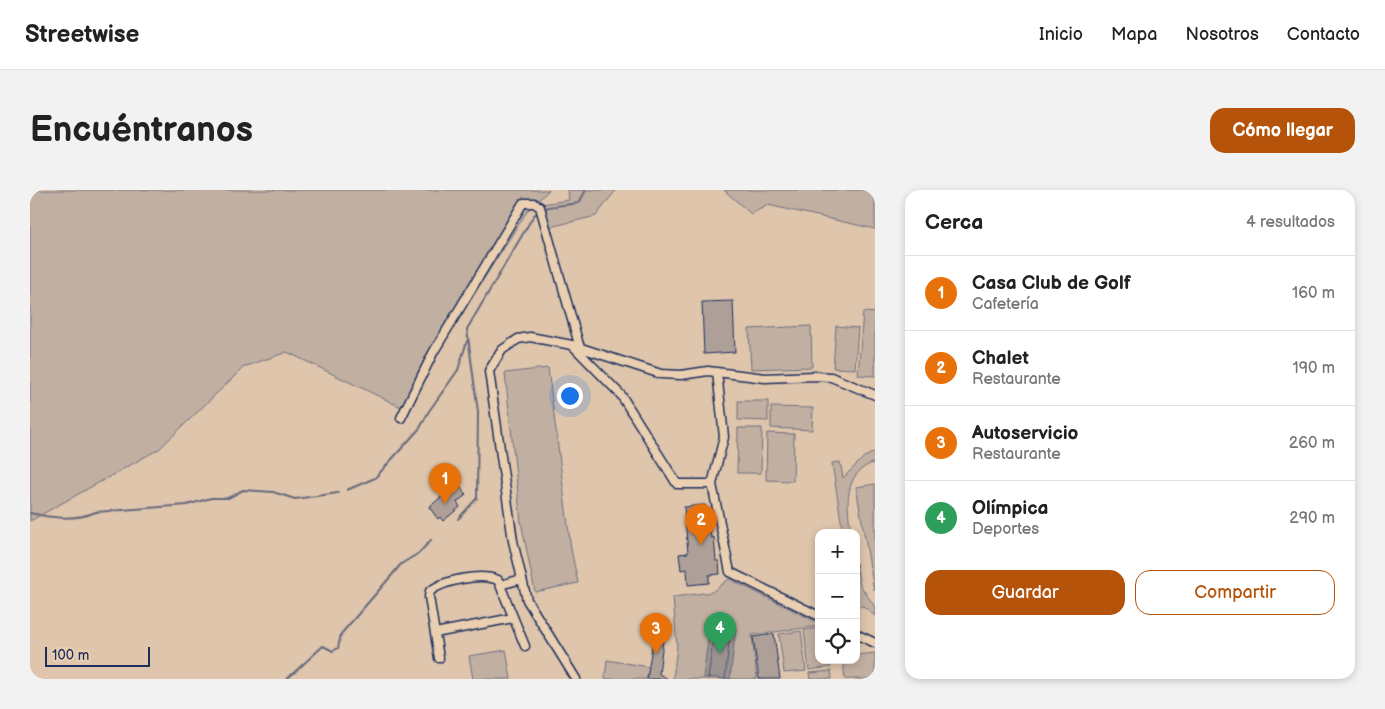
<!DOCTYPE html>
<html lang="es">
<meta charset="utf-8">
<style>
:root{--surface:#fff;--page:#f2f2f2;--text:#222;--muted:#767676;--line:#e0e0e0;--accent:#b45309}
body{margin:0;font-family:"Balsamiq Sans",sans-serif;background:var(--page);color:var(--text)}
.controls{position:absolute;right:15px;bottom:15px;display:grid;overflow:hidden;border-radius:10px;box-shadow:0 2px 8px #0003}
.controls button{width:45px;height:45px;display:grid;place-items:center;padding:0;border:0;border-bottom:1px solid var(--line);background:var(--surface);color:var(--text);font:25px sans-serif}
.scale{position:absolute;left:15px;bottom:12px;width:105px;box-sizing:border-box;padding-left:5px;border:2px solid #1b2f5e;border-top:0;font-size:14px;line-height:18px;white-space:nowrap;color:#1b2f5e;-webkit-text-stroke:4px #eacfb1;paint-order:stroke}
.you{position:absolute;left:539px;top:205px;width:18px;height:18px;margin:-12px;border:4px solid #fff;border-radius:50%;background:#1a73e8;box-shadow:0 0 0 8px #1a73e833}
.badge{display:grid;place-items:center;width:32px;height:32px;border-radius:50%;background:var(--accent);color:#fff;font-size:16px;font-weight:700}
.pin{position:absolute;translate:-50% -41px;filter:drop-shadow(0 1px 2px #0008)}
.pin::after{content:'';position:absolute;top:26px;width:18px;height:15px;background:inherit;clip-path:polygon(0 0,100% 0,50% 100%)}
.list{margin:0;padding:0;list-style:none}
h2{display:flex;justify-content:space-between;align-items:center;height:65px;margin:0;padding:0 20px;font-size:21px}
h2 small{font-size:16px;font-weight:400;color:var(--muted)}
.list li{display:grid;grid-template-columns:32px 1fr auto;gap:15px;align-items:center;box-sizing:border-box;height:75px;padding:0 20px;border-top:1px solid var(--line)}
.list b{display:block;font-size:19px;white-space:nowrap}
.list p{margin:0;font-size:16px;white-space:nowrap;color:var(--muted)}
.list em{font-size:16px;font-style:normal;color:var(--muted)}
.actions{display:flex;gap:10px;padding:15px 20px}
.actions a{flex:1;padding:11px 0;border:1px solid var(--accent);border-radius:15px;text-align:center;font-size:18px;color:var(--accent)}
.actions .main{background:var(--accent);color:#fff}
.icon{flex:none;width:28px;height:28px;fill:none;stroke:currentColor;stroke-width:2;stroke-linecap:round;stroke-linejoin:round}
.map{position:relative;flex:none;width:845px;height:489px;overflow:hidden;border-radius:15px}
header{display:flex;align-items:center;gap:30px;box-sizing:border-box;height:70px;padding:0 25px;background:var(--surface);border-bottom:1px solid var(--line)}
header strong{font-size:24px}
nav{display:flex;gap:28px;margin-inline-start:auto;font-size:18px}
.intro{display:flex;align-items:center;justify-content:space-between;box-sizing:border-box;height:120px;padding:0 30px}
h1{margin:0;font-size:35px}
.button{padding:12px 22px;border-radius:15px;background:var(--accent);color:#fff;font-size:18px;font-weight:700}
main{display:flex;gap:30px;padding:0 30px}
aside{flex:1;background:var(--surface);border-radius:15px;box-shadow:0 2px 8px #0003}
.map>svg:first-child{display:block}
</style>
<header>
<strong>Streetwise</strong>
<nav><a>Inicio</a><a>Mapa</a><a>Nosotros</a><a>Contacto</a></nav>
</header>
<div class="intro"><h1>Encuéntranos</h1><a class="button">Cómo llegar</a></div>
<main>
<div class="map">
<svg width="845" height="489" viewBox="0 0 845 489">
<rect width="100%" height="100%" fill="#dec5ac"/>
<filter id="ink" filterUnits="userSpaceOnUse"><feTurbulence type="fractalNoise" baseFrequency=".02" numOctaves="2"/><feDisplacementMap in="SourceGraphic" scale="10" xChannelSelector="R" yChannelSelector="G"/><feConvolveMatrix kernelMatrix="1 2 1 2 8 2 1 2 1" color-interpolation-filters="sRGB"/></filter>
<g filter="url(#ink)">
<path fill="#c1afa1" stroke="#6e6f80" d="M0,0H519L498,20L371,217L257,162L214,177L129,259L0,331Z
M538,0H586L566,26L520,37L512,14L539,10Z
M694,0H845V39L738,15L721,24Z
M833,122L845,123V186L828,185Z
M781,136L782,177L721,179L719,139Z
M806,136L828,138L825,179L803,178Z
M518,178L541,359L548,393L505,402L491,332L475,183Z
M708,211H738V231L708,230Z
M741,217L783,218L782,240L741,238Z
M708,238H732L731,283H707Z
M737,243L764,244L763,291L736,290Z
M845,262V272C812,283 817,316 821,343H813L802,273L810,272L813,288L834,267Z
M845,294V400H844L826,297Z
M826,373L830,395L845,417V426L833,416L826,417Z
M699,389L789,433V436L722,445L727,489H643L647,457L643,407L682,402Z
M789,438V470H800L801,477L779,480L774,440Z
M771,441L776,481L754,483L749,444Z
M476,460L481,489H443L439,466Z
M845,463V489H815L813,470H826V465Z
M577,470L619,477L617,489H575Z
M801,481L802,489H780L779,483Z"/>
<path fill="#9b9292" stroke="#686a7d" d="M680,435L706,438L700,489L673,487Z"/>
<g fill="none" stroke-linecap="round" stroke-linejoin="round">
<path stroke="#4e5773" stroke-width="1" d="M678,489L684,443L686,441L700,444L695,489"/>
<path stroke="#686a7d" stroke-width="2" d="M512,21L518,17L549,13L556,0
M317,300L345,288L390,238L399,221L428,180L437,151
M0,323C22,328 45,331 66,322L157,315L181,308H198L213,300L243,302L265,309L308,303
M428,329L447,308L448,222L437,139L504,25L508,23
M257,489L293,456L303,461L308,458L311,444L362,385L371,374L389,363L401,350"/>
</g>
<path fill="#aea099" stroke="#1b2f5e" d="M703,111L705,162L674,164L672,112Z
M431,297L436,305L427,312L430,317L413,331L410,327L408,329L399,317L419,301L421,304Z
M675,315L677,338H680L681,348L684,347L686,371H689L690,384L679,385V393L658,395L657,379L651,380L649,364L658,363L654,317Z
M744,444L750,489H729L723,447Z
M623,450L633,451L629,484L638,489H617Z"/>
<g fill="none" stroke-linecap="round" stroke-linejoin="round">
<g stroke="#1b2f5e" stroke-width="11">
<path id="minor" d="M545,158L591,205L647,294H682
M687,182L694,247L682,294L700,382L789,426
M371,228L403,163L493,13H504L510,17L550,158
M470,395L492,389
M405,443L483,428
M826,444L845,453
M409,468L399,407L400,401C415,390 450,383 468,390L495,456
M546,489L497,410L483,351L459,181L472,160L488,149L500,147L542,155L631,184L651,185L678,181L735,188L784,186L801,187L845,205"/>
</g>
<use href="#minor" stroke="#eacfb1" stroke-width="8"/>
</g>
</g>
</svg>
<div class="controls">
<button>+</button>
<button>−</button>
<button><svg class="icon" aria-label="locate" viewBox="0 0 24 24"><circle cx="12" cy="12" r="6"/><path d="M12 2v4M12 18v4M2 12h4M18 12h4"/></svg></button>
</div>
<div class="scale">100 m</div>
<div class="you"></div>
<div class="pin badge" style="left:415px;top:314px;background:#e8710a">1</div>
<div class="pin badge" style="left:671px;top:355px;background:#e8710a">2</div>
<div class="pin badge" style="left:626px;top:464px;background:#e8710a">3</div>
<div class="pin badge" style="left:690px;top:463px;background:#2e9e5b">4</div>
</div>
<aside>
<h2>Cerca<small>4 resultados</small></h2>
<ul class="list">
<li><span class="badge" style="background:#e8710a">1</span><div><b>Casa Club de Golf</b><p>Cafetería</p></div><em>160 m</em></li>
<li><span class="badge" style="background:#e8710a">2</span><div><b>Chalet</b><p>Restaurante</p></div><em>190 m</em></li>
<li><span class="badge" style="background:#e8710a">3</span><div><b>Autoservicio</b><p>Restaurante</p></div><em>260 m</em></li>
<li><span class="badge" style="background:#2e9e5b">4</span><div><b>Olímpica</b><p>Deportes</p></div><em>290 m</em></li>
</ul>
<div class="actions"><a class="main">Guardar</a><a>Compartir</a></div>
</aside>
</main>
